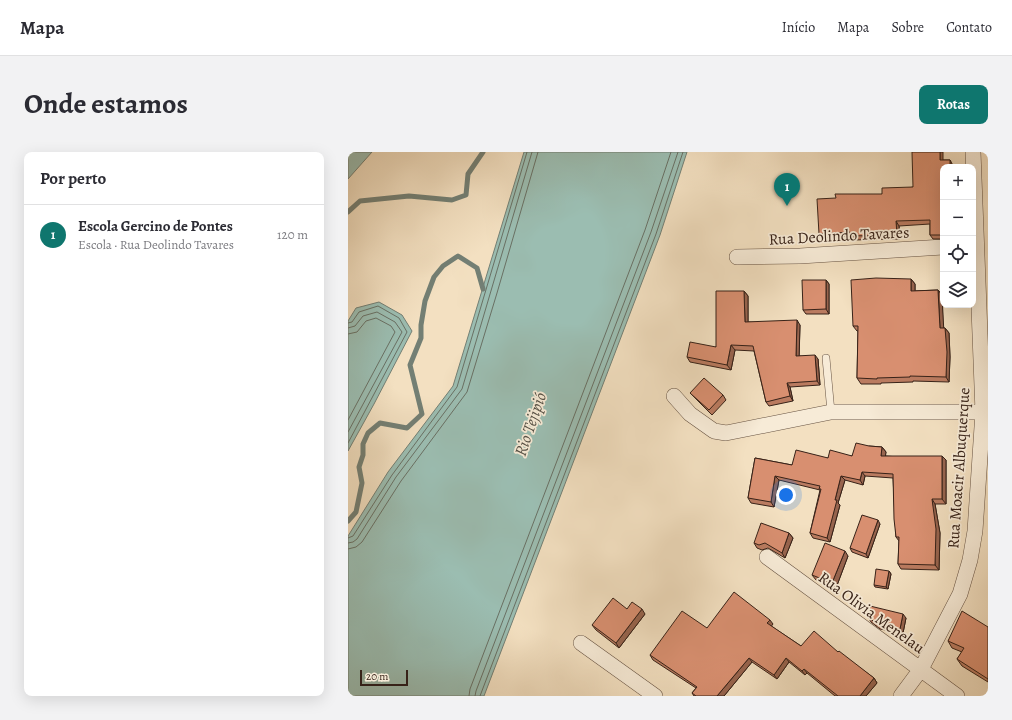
<!DOCTYPE html>
<html lang="pt">
<meta charset="utf-8">
<style>
:root{--surface:#fff;--page:#f2f2f3;--text:#2b2b33;--muted:#7c7c81;--line:#e1e1e2;--accent:#0f766e}
body{margin:0;font-family:Alegreya,serif;background:var(--page);color:var(--text)}
.controls{position:absolute;right:12px;top:12px;display:grid;overflow:hidden;border-radius:8px;box-shadow:0 4px 16px #0002}
.controls button{width:36px;height:36px;display:grid;place-items:center;padding:0;border:0;border-bottom:1px solid var(--line);background:var(--surface);color:var(--text);font:20px sans-serif}
.scale{position:absolute;left:12px;bottom:10px;width:48px;box-sizing:border-box;padding-left:4px;border:2px solid #372218;border-top:0;font-size:11px;line-height:14px;white-space:nowrap;color:#372218;-webkit-text-stroke:3px #f7ebd7;paint-order:stroke}
.you{position:absolute;left:438px;top:343px;width:14px;height:14px;margin:-10px;border:3px solid #fff;border-radius:50%;background:#1a73e8;box-shadow:0 0 0 6px #1a73e833}
.badge{display:grid;place-items:center;width:26px;height:26px;border-radius:50%;background:var(--accent);color:#fff;font-size:13px;font-weight:700}
.pin{position:absolute;translate:-50% -33px;filter:drop-shadow(0 1px 2px #0008)}
.pin::after{content:'';position:absolute;top:21px;width:14px;height:12px;background:inherit;clip-path:polygon(0 0,100% 0,50% 100%)}
.list{margin:0;padding:0;list-style:none}
h2{display:flex;justify-content:space-between;align-items:center;height:52px;margin:0;padding:0 16px;font-size:17px}
h2 small{font-size:13px;font-weight:400;color:var(--muted)}
.list li{display:grid;grid-template-columns:26px 1fr auto;gap:12px;align-items:center;box-sizing:border-box;height:60px;padding:0 16px;border-top:1px solid var(--line)}
.list b{display:block;font-size:15px;white-space:nowrap}
.list p{margin:0;font-size:13px;white-space:nowrap;color:var(--muted)}
.list em{font-size:13px;font-style:normal;color:var(--muted)}
.icon{flex:none;width:22px;height:22px;fill:none;stroke:currentColor;stroke-width:2;stroke-linecap:round;stroke-linejoin:round}
.map{position:relative;flex:none;width:640px;height:544px;overflow:hidden;border-radius:8px}
header{display:flex;align-items:center;gap:24px;box-sizing:border-box;height:56px;padding:0 20px;background:var(--surface);border-bottom:1px solid var(--line)}
header strong{font-size:19px}
nav{display:flex;gap:22px;margin-inline-start:auto;font-size:14px}
.intro{display:flex;align-items:center;justify-content:space-between;box-sizing:border-box;height:96px;padding:0 24px}
h1{margin:0;font-size:28px}
.button{padding:10px 18px;border-radius:8px;background:var(--accent);color:#fff;font-size:14px;font-weight:700}
main{display:flex;gap:24px;padding:0 24px}
aside{flex:1;background:var(--surface);border-radius:8px;box-shadow:0 4px 16px #0002}
.map>svg:first-child{display:block}
</style>
<header>
<strong>Mapa</strong>
<nav><a>Início</a><a>Mapa</a><a>Sobre</a><a>Contato</a></nav>
</header>
<div class="intro"><h1>Onde estamos</h1><a class="button">Rotas</a></div>
<main>
<aside>
<h2>Por perto<small></small></h2>
<ul class="list">
<li><span class="badge">1</span><div><b>Escola Gercino de Pontes</b><p>Escola · Rua Deolindo Tavares</p></div><em>120 m</em></li>
</ul>
</aside>
<div class="map">
<svg width="640" height="544" viewBox="0 0 640 544">
<rect width="100%" height="100%" fill="#f3e0c1"/>
<filter id="stains"><feTurbulence type="fractalNoise" baseFrequency=".005" numOctaves="4"/><feColorMatrix values="0 0 0 0 .2 0 0 0 0 .09 0 0 0 0 .02 0 0 0 .5 -.17"/></filter>
<radialGradient id="worn" r=".72"><stop offset=".6" stop-color="#630" stop-opacity="0"/><stop offset="1" stop-color="#630" stop-opacity=".3"/></radialGradient>
<path fill="#9bbdb1" stroke="#737f74" d="M0,0H24L0,27Z
M176,0H339L312,83L136,544H0V384L40,320L105,234Z
M31,150L54,163L64,179L26,252L0,299V169L8,156Z"/>
<g fill="none" stroke-linecap="round" stroke-linejoin="round">
<path stroke="#697064" stroke-width="1" d="M0,171L4,170L11,160L30,154L51,166L59,180L0,291
M0,176L7,174L15,164L29,160L47,170L54,180L0,280
M0,182L9,180L18,169L28,166L43,174L47,180L0,268
M0,386L5,384L44,323L109,235L179,0
M0,391L5,390L9,387L48,325L114,237L184,0
M0,397L8,395L14,390L53,329L119,240L149,141L190,0
M121,544L122,537L297,78L323,0
M127,544L128,539L303,80L330,0
M132,544L308,82L335,0"/>
<path stroke="#737f74" stroke-width="5" d="M0,60L12,49L61,44L104,48L118,43L120,22L135,0
M0,369L8,360L14,331L11,315L15,303V292L20,281L32,271L59,276L74,262L62,213L73,186V173L77,149L86,125L95,114L110,104L129,116L135,137"/>
<g stroke="#665242" stroke-width="8">
<path id="service" d="M478,206L483,260"/>
</g>
<g stroke="#665242" stroke-width="16">
<path id="minor" d="M389,105L452,104L595,95
M326,244L342,262L366,279L378,281L483,260H640
M419,405L609,544
M233,491L307,544
M553,544L573,517L612,442L622,408L627,379L635,260L625,0"/>
</g>
<use href="#service" stroke="#f7ebd7" stroke-width="7"/>
<use href="#minor" stroke="#f7ebd7" stroke-width="15"/>
</g>
<path fill="#ba7b60" stroke="#372218" d="M595,8H602L604,12L605,15H595V87H585L582,83V72L551,74L552,87L505,88L502,84L474,86L471,82L534,42L565,35Z
M563,127L567,132V139L590,138L594,143L595,176H597L601,181L602,205L601,230L565,229V230L533,231V232H513L509,226L510,179H509L505,174Z
M478,128L481,132V162H458L455,158Z
M396,139L400,144V170L452,173L451,204L470,207L472,233L442,235L445,249L421,254L418,250L406,199L387,198L383,218L342,210L339,205L368,195Z
M342,241L375,243L378,248L364,263Z
M521,294L534,295L538,300L537,304L598,308V352H587L592,381L591,418L553,417L550,412L551,389L548,385L545,326L517,324L515,333L497,328L490,351L492,353L482,390L465,386L462,381L472,338L431,328L426,355L403,351L400,346L407,306L444,313L480,306L504,304Z
M532,372L520,406L504,400L502,396Z
M441,381L445,386L437,406L420,396L414,398L409,396L406,391Z
M500,404L488,436L468,428L464,423Z
M541,419L543,422L540,437L527,435L526,433Z
M279,457L297,462L271,496L248,478L244,473Z
M520,465L558,466L555,481L532,477L523,470Z
M425,472L423,474L453,494L490,500L526,526L529,531L518,544H487L459,521L457,523L441,510L429,527L404,510L376,544H346L344,541L348,536L305,508L302,503L359,476Z
M640,475V530L614,514L609,507L614,500L604,496L600,489Z"/>
<path fill="#97644e" stroke="#372218" d="M592,0H595V12L592,8Z
M602,8L604,12L605,15H602Z
M548,69L551,74L552,87L549,83Z
M563,127L567,132V144L563,139Z
M478,128L481,132V162L478,157Z
M590,138L594,143L596,182L592,176Z
M396,139L400,144V175L397,170Z
M449,168L452,173L451,209L448,204Z
M597,176L601,181L602,205L601,230L598,225Z
M383,193L387,198L383,218L379,213Z
M467,203L470,207L472,233L469,229Z
M439,231L442,235L445,249L442,244Z
M534,295L538,300L537,308L533,304Z
M594,304L598,308V352L594,347Z
M514,320L517,324L515,333L512,328Z
M427,324L431,328L426,355L423,350Z
M493,324L497,328L490,351L492,353L482,390L479,386L487,348Z
M584,347L587,352L592,381L591,418L587,413Z
M530,368L532,372L520,406L518,402Z
M441,381L445,386L437,406L434,401Z
M497,399L500,404L488,436L484,431Z
M541,419L543,422L540,437L538,435Z
M294,457L297,462L271,496L268,491Z
M555,462L558,466L555,481L552,477Z
M422,468L425,472L422,476L419,471Z
M401,506L404,510L376,544H369Z
M438,506L441,510L429,527L426,523Z
M456,517L459,521L457,523L454,519Z
M526,526L529,531L518,544H512Z"/>
<path fill="#d88f70" stroke="#372218" d="M564,0H592V8H602V15H595V83H582V68L548,69L549,83L502,84V80L471,82L469,47L488,46L487,42H534V36L565,35Z
M528,126L563,127V139L590,138L592,176H597L599,200L598,225L562,224V225L529,226V227L509,226L510,174H505L503,128Z
M454,128H478V157L455,158Z
M368,139H396L397,170L449,168L448,204L467,203L469,229L439,231L442,244L418,250L405,194L383,193L379,213L339,205L342,190L368,195Z
M356,226L375,243L361,258L342,241Z
M508,291L521,294L534,295L533,304H594V347H584L588,377L587,413L550,412L551,385H548L546,367L545,322L514,320L512,328L493,324L487,348H489L479,386L462,381L473,337H471L472,334L427,324L423,350L400,346L407,306L444,313L448,298L480,306L482,298L504,304Z
M514,363L530,368L518,402L502,396Z
M413,371L441,381L434,401L417,391L411,393L406,391Z
M477,391L497,399L484,431L464,423Z
M528,417L541,419L538,435L526,433Z
M386,440L422,468L419,471L453,494L466,479L490,500L491,499L526,526L512,544H490L456,517L454,519L438,506L426,523L401,506L369,544H348L344,541L349,535L302,503L334,459L359,476Z
M265,446L279,457L284,450L294,457L268,491L244,473Z
M522,454L555,462L552,477L529,472L520,465Z
M614,459L640,475V527L609,507L616,496L600,489Z"/>
<g text-anchor="middle" stroke-width="3.5" stroke-linejoin="round" paint-order="stroke">
<g font-size="16" fill="#372218" stroke="#f7ebd7">
<text transform="translate(491 83) rotate(-3)" y="6">Rua Deolindo Tavares</text>
<text transform="translate(610 316) rotate(-86)" y="6">Rua Moacir Albuquerque</text>
<text transform="translate(524 460) rotate(36)" y="6">Rua Olivia Menelau</text>
</g>
<g font-size="17" font-style="italic" fill="#555046" stroke="#f7ebd7">
<text transform="translate(182 272) rotate(-71)" y="6">Rio Tejipió</text>
</g>
</g>
<rect width="100%" height="100%" filter="url(#stains)"/>
<rect width="100%" height="100%" fill="url(#worn)"/>
</svg>
<div class="controls">
<button>+</button>
<button>−</button>
<button><svg class="icon" aria-label="locate" viewBox="0 0 24 24"><circle cx="12" cy="12" r="6"/><path d="M12 2v4M12 18v4M2 12h4M18 12h4"/></svg></button>
<button><svg class="icon" aria-label="layers" viewBox="0 0 24 24"><path d="M12 4l9 5-9 5-9-5zM3 14l9 5 9-5"/></svg></button>
</div>
<div class="scale">20 m</div>
<div class="you"></div>
<div class="pin badge" style="left:439px;top:54px">1</div>
</div>
</main>
